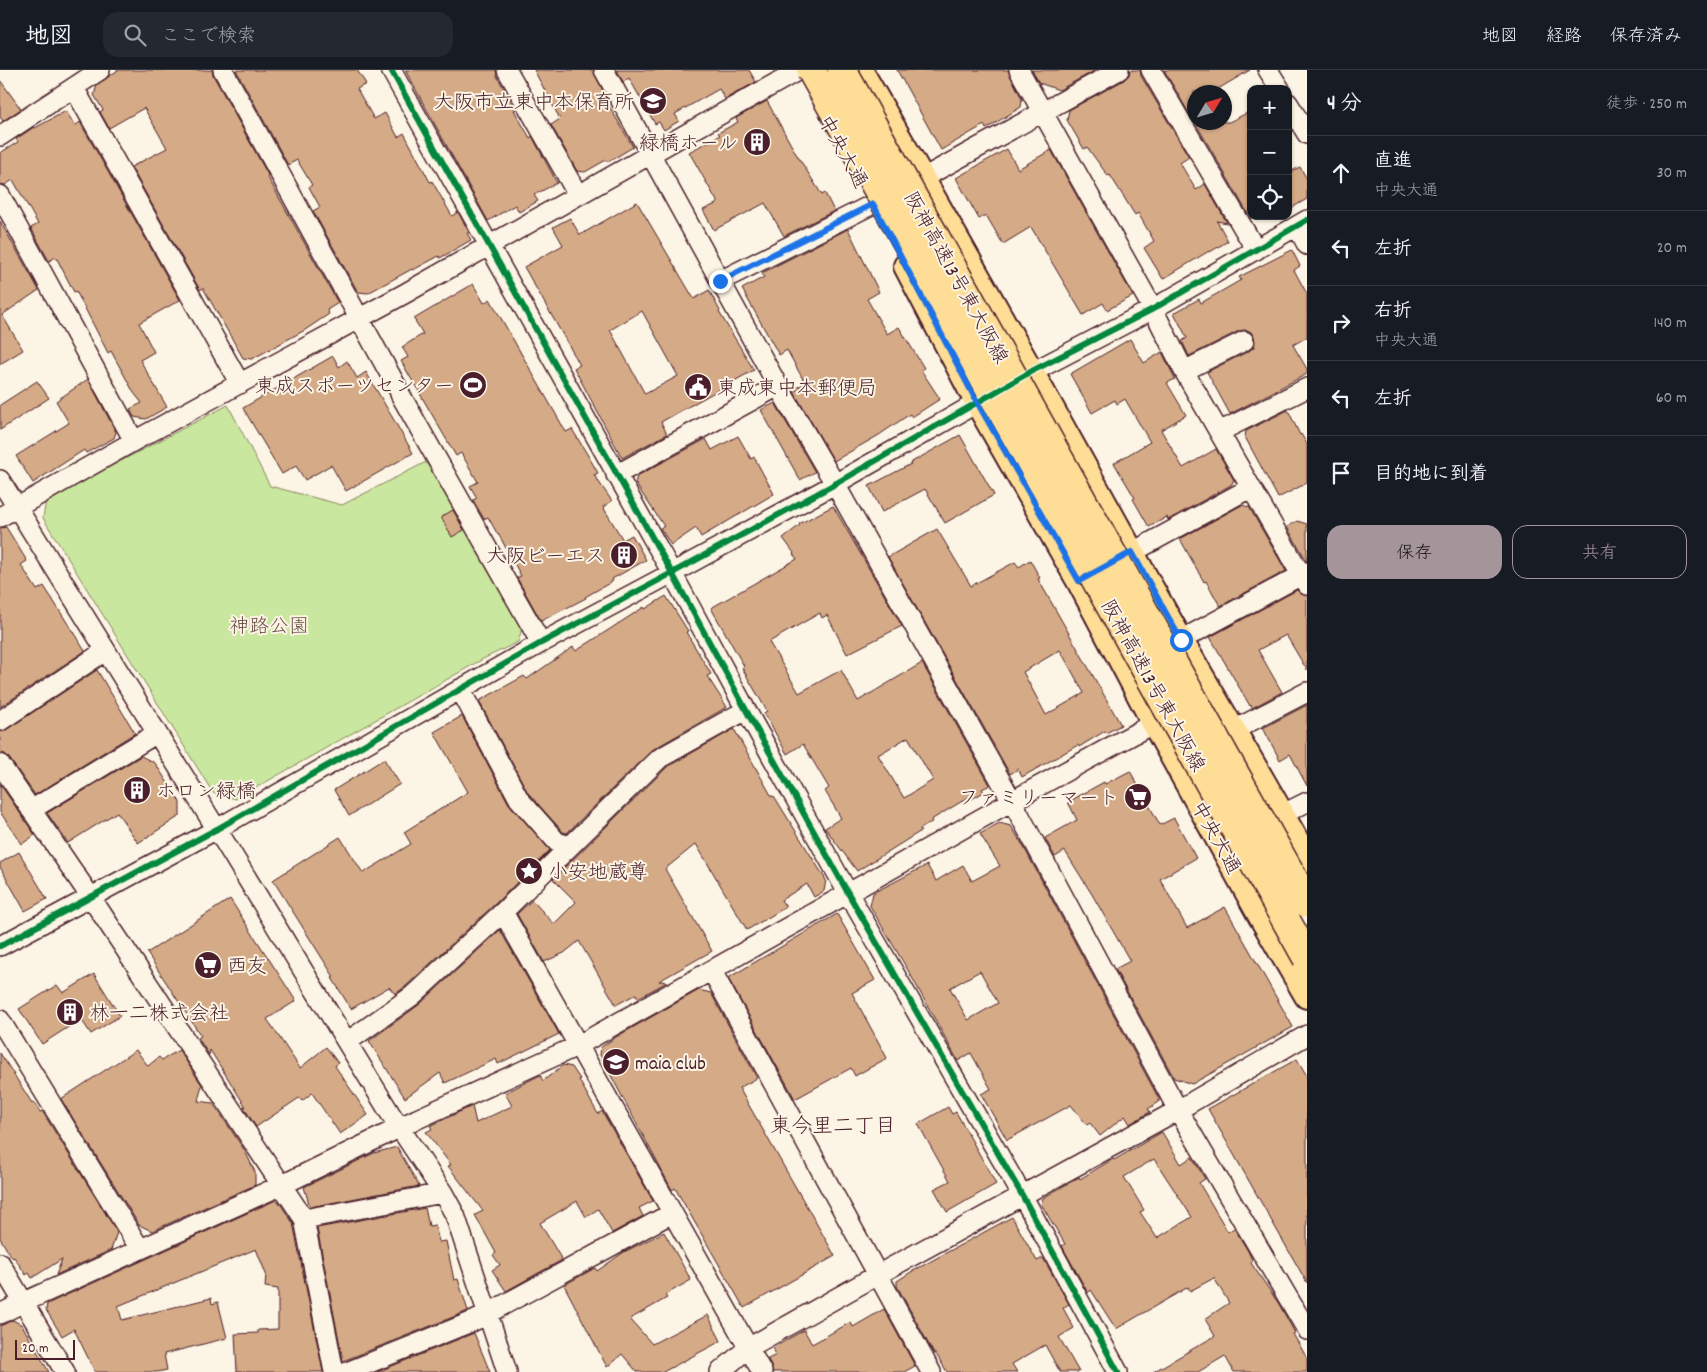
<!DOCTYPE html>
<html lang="ja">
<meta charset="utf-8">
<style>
:root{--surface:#171b24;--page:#242831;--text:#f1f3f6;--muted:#9ea1a6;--line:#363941;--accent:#a6949b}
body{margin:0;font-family:Dekko,"Klee One",sans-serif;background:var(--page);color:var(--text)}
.controls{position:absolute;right:15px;top:15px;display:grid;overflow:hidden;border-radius:10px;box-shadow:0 1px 4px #0004}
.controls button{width:45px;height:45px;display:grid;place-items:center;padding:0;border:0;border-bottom:1px solid var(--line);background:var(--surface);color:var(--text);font:25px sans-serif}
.compass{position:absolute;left:1187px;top:15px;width:45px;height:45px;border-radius:50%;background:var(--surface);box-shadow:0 1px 4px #0004;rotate:52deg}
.scale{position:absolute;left:15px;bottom:12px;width:60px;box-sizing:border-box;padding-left:5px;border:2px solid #4a1f2b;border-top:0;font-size:14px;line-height:18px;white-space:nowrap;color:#4a1f2b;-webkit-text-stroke:4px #fcf5e5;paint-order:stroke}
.stop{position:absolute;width:15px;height:15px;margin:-11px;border:4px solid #1a73e8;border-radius:50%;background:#fff}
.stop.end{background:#1a73e8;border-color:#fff;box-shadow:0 1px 5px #0008}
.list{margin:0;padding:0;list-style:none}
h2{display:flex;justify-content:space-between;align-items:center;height:65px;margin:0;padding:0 20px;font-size:21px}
h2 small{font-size:16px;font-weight:400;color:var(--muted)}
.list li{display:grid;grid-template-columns:32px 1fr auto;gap:15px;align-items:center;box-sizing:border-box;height:75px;padding:0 20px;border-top:1px solid var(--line)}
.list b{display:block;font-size:19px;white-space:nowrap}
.list p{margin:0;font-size:16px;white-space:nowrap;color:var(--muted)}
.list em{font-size:16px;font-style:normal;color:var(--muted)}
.actions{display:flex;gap:10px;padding:15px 20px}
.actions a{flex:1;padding:11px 0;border:1px solid var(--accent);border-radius:15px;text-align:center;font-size:18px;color:var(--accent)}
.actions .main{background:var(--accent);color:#111}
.icon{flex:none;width:28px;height:28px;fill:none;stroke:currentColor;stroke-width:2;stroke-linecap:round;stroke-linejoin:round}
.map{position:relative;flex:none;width:1307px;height:1302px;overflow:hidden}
header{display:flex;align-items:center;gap:30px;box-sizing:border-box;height:70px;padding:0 25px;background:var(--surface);border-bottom:1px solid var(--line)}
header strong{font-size:24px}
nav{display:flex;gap:28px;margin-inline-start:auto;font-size:18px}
.search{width:350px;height:45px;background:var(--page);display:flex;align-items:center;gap:12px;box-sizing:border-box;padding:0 18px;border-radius:15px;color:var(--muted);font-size:19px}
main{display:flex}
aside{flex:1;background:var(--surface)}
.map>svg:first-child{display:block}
</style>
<header>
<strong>地図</strong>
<div class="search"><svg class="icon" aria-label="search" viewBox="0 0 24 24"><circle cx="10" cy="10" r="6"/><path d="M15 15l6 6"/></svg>ここで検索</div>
<nav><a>地図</a><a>経路</a><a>保存済み</a></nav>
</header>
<main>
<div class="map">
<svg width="1307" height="1302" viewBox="0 0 1307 1302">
<rect width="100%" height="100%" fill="#fcf5e5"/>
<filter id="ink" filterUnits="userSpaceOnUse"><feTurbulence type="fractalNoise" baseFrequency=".02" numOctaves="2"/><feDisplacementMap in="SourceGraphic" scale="10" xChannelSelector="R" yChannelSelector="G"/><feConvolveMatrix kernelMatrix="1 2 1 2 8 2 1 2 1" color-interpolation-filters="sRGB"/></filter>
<g filter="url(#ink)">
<path fill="#c9e79e" stroke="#8a8364" d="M228,335L270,416L342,435L426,392L523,555L518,572L483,589L236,729L213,723L43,448L46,430Z"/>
<path fill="#d5aa86" stroke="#4a1f2b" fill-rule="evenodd" d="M118,0H212L213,5L268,105L267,106L338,233L327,240L329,244L305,260L252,289L243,288L203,218L200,220L131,97L167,78L144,38L109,58L100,42L103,40L94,25L97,15Z
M236,0H357L366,14L357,19L374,49L385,43L398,67L404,63L430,112L432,111L452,146L458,142L469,162L467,163L471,170L440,188L439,186L413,200L412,199L368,223L358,222L313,141L320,137L309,117L312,115L297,90L288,95Z
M405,0H496L497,6L516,40H514L530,68L532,66L557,113L534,125L538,131L519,142L515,135L488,151Z
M534,0H593L604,23L602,24L633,77L608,92L606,90L585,102L577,101L551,55L560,49Z
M617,0H749L756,12L725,29L719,19L675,44L679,51L664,60L659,52L655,54L629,8L623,12Z
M897,0H1008L1022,29L1021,37L986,59L984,55L941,80Z
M1032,0H1096L1059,20L1039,13Z
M1130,0H1140L1141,6L1189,87L1180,93L1196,120L1205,114L1227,153L1217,151L1228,171L1210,182L1209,181L1163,209L1144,178L1154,171L1138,143L1135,145L1110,105L1108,106L1087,77L1084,79L1067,50L1069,40L1124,10L1129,5Z
M1164,0H1250L1213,22H1194V52Z
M0,10L21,39L3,51L0,47Z
M767,31L795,82L822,125L825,123L834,141L784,166L765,133L714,160L703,140L718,133L689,82L720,65L718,63L738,52L736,48Z
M66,41L75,56L80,52L180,230L139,253L154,282L140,290L167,337L146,349L134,347L130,339L142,333L134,323L111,281L108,283L76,221L74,222L56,187L49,191L31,158L38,154L13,110L5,115L0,114V83L18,72L16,69L34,57L35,58Z
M1251,41V149L1195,52H1229Z
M1007,79L1018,99L1051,80L1133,226L1107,240L1103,233L1083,245L1031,157L1003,174L986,145L979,149L956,108Z
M1300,97L1307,109V129L1288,140V103Z
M637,132L694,229L709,220L720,241L719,242L754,300L661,352L667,364L622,388L574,298L580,295L524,197L563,175L553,157L570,148L580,165ZM642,241L678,306L645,324L610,260Z
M0,151L39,220L2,245L23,280L0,294Z
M848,159L879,222L867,229L887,264L899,257L924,298L921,300L940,329L912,347L910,344L879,365L834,391L794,322L797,320L796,318L805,313L787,280L779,285L742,219L764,207L762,203Z
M1292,180L1300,196L1294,200L1307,224V267L1293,275L1307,299V304L1230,344L1207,302L1249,281L1254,277L1255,272L1254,266L1250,261L1244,260L1239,261L1189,286L1182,271L1187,268L1174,243L1199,229L1201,233L1241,210L1239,207Z
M473,214L484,233L490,229L566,362L572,359L590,389L598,403L594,405L612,431L603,437L623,470L632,465L646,490L612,509L613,511L585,527L586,528L541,551L517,508L521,506L499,465H498L488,447L484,449L473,430L477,428L470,416L478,412L461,383L456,386L401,291L408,287L402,277L423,264L414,249Z
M1130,269L1144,293L1162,282L1175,309L1167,313L1186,345L1161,360L1183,398L1216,379L1234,410L1231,415L1168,450L1167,447L1149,457L1133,429L1135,428L1114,393L1150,372L1125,329L1117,334L1115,330L1092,343L1070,304Z
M333,286L339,297L347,291L357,308L366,302L413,383L346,421L331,395L305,410L296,396L282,404L243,338Z
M88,309L116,362L114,368L86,383L84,380L33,413L16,386L69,353L56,331Z
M37,311L49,328L0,360V335Z
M775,333L815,402L800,410L761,340Z
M1288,340L1300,365L1301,364L1307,374V413L1278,428L1245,367L1246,361Z
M960,365L994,425L945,453L925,419L882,442L869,416L911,394L910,393Z
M738,366L751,389L754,387L774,424L701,467L696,458L671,475L660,458L664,456L635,413L637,406L706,369L712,380Z
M1242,435L1249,437L1286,501L1220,536L1206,511L1204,512L1180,469Z
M833,436L902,556L847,584L827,545L822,548L820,543L769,572L799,623L841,600L858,631L922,593L990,715L982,719L984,722L970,730L969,727L931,750L932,752L920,759L921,761L857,801L825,758L841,748L825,721L829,718L803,674L787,684L764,643L767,641L742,598L744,596L711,538L797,489L793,484L794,483L783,468L800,455L799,454ZM908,667L933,710L904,728L878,685Z
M453,440L464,460L452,467L441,447Z
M1297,451L1307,454V491L1287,457Z
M6,457L27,491L21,495L37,520L44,516L85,581L0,637V458Z
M937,459L971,516L1015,492L1019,497L1030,490L1040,508L1038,509L1121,655L1106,663L1105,661L1079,677L1078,675L1022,707L1018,699L1010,704L888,487ZM1060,580L1084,623L1046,645L1023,602Z
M1297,520L1301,524L1307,526V600L1286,565L1258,580L1282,622L1252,638L1251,635L1250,636L1210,567Z
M666,526L688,561L686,562L711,604L707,606L727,637L652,680L567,763L563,762L528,723L479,631L524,606L527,609L573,577L576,581L644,537L645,539Z
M97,600L135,663L35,725L9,688L5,684L0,683V662L6,660Z
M1307,635V716L1290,684L1280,690L1263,658Z
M462,646L509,734L550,780L495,834L405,917L395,924L389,917L351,939L332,908L334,907L273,810L340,767L363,803L411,774L404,762L468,722L434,662Z
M734,659L772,727L774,726L826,810L824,821L814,827L807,814L781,830L786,837L747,860L696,774L665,799L712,881L659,911L667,912L638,928L636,924L616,935L579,871L564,883L544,892L517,844L532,830L554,854L576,832L553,809L667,697Z
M141,686L155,693L180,732V746L138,773L117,742L68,773L47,743Z
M384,689L400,714L349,746L334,720Z
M1130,701L1160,755L1174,748L1196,788L1160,809L1187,858L1225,837L1293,957L1192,1014L1174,1008L1115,899L1130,891L1093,826L1065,781L1055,787L1045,768L1077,750L1068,732L1104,712L1105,714Z
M0,714L35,765L22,774L0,742Z
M999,753L1011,756L1021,772L1159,1029V1032L1148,1039L1150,1042L1130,1054L1125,1046L1100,1066L1090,1053L1087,1055L1071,1035L1007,1070L981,1024L991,1019L971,983L958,991L909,902L870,836L873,823L927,795L936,811L963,795L972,811L1000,796L980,764ZM980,901L998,933L968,950L950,918Z
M19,782L47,829L25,841L0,797V793Z
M230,829L296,931L267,949L300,998L326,977L338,993L335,996L368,1045L340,1064L312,1023L302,1031L299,1028L256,1057L243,1036L246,1037L210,980L209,985L198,968L201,966L147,883Z
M837,844L875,910L852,923L887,988L855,1006L851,998L795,1029L728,908Z
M500,860L559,964L498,994L496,989L445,1013L440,1003L405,1028L369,971L420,934Z
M94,904L120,946L91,964L81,949L42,974L19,939L57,915L63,923Z
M699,920L711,923L757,1008L739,1018L835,1186L744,1238L675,1118L672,1120L600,985L601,977L616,967Z
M136,980L148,996L159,987L162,990L179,980L202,1015L198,1031L213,1033L245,1081L255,1102V1115L152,1161L139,1155L61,1029Z
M0,983L32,1033L34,1032L40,1042L42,1041L117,1162L111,1180L56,1205L62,1189L32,1208L29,1203L26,1205L14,1187L13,1188L10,1185L0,1168Z
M1297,989L1307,1006V1213L1208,1039Z
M563,995L572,997L580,1009L579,1010L598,1044L602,1041L653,1131L639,1138L643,1146L612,1163L598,1139L586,1147L577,1131L540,1153L562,1190L506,1221L492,1200L500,1195L493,1185L496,1183L475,1145L483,1141L448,1096L451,1095L426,1062L432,1059L430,1056L472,1036L476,1053L512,1036L505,1023L540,1005L543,1011Z
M948,1037L952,1044L956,1042L996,1114L947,1142L934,1119L950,1111L918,1054Z
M1162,1062L1181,1094L1192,1087L1205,1109L1199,1113L1228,1162L1234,1158L1248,1181L1252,1190L1251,1193L1279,1234L1295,1263L1293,1264L1307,1288V1302H1234L1225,1286L1198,1302H1153L1215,1266L1205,1249L1229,1233L1214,1208L1190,1221L1188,1217L1116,1259L1091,1220L1088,1223L1062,1176L1065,1174L1041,1134L1043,1128L1079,1107L1080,1109L1113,1089L1114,1090ZM1154,1089L1192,1147L1157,1168L1140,1142L1144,1140L1124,1107Z
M397,1077L419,1116L310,1137L304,1117L374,1083Z
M276,1130L279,1132L293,1153L323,1302H237L235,1264L258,1263V1260L278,1259V1219L265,1217L266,1204L256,1179L118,1236L122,1250L211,1228L212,1234L218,1232L227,1268L164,1284L167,1300L157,1302H95L74,1259L62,1266L46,1240L47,1234Z
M425,1138L429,1156L435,1155L439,1172L446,1171L454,1210L458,1209L468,1241L343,1291L317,1158Z
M1012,1147L1037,1191L1043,1188L1069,1234L1063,1238L1074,1258L1059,1267L1079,1302H1060L1045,1275L1012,1294L1017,1302H947L936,1284H934L897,1216V1211L911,1202Z
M664,1162L691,1210L665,1225L667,1228L630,1249L652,1274L708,1245L721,1271L663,1302H637L622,1284L607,1297L564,1215L595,1198L597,1201L624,1182Z
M884,1239L915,1296L904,1302H773L768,1289L776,1285L773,1278L790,1268L804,1260L812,1274L851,1252L853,1257Z
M13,1250L22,1255L49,1302H0V1256Z
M474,1263L490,1302H377Z"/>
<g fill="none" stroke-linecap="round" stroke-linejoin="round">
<g stroke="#4a1f2b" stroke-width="22">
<path id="minor" d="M223,0L397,317
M391,0L672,503L746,640L848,823L1022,1125L1118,1302
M507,0L578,125
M604,0L778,316L835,414L1012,731L1178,1040L1307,1260
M1019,0L1153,239L1184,301L1307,515
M1151,0L1256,180
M1268,0L1280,19
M74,18L240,314
M1288,33L1307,64
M0,66L100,0
M923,108L1119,0
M0,125L134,371
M1297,156L1307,175
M720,211L873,134
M1184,301L1244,271
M1019,309L1153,239L1307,150
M400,324L541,573
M1219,362L1307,318
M616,405L778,316
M0,410L229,779L390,1043L443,1123L455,1145L507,1302
M0,447L134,371L404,224L799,0
M1120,489L1250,418
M1181,570L1307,502
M460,619L519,729L557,772L570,776
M0,651L105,581
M1234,660L1307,622
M0,694L90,826L304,1149L334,1302
M31,740L157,663
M1283,744L1307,732
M503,842L762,1302
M0,876L217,759L541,573L672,503L835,414L989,326
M712,901L931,1302
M0,950L140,1179
M347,972L412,926L503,842L660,688L746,640
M304,1149L443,1123
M0,1193L65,1302
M0,1244L24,1232L282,1115L417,1049L577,976L1012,731L1154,653
M347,1302L476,1250L672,1143
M720,1302L748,1278L879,1204L1178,1040L1307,965"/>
</g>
<g stroke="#4a1f2b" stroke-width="28">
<path id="major" d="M860,0C960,173 1057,347 1153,521C1203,612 1258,699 1307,790
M906,196L977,332L1079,511L1154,653L1261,847L1307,926"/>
</g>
<use href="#minor" stroke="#fcf5e5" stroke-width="19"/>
<use href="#major" stroke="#fedd96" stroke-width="24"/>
<g stroke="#4a1f2b" stroke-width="31" stroke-linecap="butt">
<path id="highway-bridge" d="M811,0L1307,888
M842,0L1307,833"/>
</g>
<use href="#highway-bridge" stroke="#fedd96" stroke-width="28"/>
<g stroke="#fcf5e5" stroke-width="9">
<path id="cycleway" d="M391,0L672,503L746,640L848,823L1022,1125L1118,1302
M0,876L217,759L541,573L672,503L835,414L1032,301L1153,239L1307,150"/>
</g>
<use href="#cycleway" stroke="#00873e" stroke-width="6"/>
</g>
</g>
<g fill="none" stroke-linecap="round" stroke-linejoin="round" filter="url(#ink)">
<path stroke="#1a73e8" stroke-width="6" d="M720,211L873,134L977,332L1079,511L1132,482L1181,570"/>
</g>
<defs>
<g id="school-disc" transform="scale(1.4375)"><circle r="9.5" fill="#4a1f2b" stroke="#fcf5e5"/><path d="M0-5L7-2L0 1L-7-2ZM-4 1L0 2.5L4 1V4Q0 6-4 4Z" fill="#fff"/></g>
<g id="building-disc" transform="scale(1.4375)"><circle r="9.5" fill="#4a1f2b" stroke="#fcf5e5"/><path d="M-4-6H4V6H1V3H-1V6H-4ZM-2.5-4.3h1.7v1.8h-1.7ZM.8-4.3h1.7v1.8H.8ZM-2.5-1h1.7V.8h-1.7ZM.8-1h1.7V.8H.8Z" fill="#fff"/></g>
<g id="stadium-disc" transform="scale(1.4375)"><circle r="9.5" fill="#4a1f2b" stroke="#fcf5e5"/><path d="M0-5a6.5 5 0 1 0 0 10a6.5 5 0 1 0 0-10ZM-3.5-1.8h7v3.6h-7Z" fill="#fff"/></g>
<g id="civic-disc" transform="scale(1.4375)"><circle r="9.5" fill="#4a1f2b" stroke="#fcf5e5"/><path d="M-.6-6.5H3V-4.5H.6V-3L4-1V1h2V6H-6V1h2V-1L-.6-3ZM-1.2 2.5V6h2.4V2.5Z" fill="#fff"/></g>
<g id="supermarket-disc" transform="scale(1.4375)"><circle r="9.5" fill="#4a1f2b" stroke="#fcf5e5"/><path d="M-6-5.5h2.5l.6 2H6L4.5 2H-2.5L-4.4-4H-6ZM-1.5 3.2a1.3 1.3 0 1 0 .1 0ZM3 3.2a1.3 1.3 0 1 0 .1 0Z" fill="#fff"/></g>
<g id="sight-disc" transform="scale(1.4375)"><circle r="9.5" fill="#4a1f2b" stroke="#fcf5e5"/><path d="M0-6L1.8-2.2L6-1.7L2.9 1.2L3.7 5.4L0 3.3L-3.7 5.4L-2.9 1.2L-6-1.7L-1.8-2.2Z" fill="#fff"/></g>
</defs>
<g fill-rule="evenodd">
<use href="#school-disc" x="653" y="31"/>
<use href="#building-disc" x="757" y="72"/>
<use href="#stadium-disc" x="473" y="315"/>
<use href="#civic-disc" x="698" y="317"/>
<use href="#building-disc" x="624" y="485"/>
<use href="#building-disc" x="137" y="720"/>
<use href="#supermarket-disc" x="1138" y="727"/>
<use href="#sight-disc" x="529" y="801"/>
<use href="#supermarket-disc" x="208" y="895"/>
<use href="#building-disc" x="70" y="942"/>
<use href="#school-disc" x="616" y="992"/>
</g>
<g text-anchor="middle" stroke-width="4" stroke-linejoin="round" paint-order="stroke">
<g font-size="20" fill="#4a1f2b" stroke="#fcf5e5" text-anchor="start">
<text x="634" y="38" text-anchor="end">大阪市立東中本保育所</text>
<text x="738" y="79" text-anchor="end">緑橋ホール</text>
<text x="454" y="322" text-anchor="end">東成スポーツセンター</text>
<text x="717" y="324">東成東中本郵便局</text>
<text x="605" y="492" text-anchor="end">大阪ビーエス</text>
<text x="156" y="727">ホロン緑橋</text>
<text x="1119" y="734" text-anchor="end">ファミリーマート</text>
<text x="548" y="808">小安地蔵尊</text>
<text x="227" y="902">西友</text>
<text x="89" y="949">林一二株式会社</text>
<text x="635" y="999">maia club</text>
</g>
<g font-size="20" fill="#4a1f2b" stroke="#fcf5e5">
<text transform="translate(844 81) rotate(61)" y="7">中央大通</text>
<text transform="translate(957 207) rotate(61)" y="7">阪神高速13号東大阪線</text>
<text transform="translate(1154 615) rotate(61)" y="7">阪神高速13号東大阪線</text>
<text transform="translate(1217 767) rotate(61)" y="7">中央大通</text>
</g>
<g font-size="20" fill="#6a5148" stroke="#fcf5e5">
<text x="269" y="562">神路公園</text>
</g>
<g font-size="21" fill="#4a1f2b" stroke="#fcf5e5">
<text x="833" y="1062">東今里二丁目</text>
</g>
</g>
</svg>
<div class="controls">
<button>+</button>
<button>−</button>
<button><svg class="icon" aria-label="locate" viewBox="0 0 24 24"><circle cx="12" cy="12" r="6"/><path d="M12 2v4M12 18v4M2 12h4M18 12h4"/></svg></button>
</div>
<svg class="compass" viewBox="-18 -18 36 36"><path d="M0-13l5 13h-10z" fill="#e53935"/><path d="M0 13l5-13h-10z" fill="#9ea1a6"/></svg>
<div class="scale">20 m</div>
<div class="stop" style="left:1181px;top:570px"></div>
<div class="stop end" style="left:720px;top:211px"></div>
</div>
<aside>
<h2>4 分<small>徒歩 · 250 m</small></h2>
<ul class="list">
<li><svg class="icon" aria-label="ahead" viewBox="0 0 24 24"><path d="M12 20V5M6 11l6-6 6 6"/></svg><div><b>直進</b><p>中央大通</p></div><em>30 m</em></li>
<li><svg class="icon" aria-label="left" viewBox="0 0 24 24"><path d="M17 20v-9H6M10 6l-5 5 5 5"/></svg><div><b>左折</b></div><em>20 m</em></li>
<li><svg class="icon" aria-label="right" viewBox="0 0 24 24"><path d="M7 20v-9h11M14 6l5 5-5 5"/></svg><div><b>右折</b><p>中央大通</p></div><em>140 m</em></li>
<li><svg class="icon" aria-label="left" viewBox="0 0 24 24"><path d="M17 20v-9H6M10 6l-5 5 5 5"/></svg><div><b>左折</b></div><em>60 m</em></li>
<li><svg class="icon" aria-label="arrive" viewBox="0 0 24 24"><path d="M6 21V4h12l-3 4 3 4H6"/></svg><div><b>目的地に到着</b></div></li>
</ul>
<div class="actions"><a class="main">保存</a><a>共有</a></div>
</aside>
</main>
